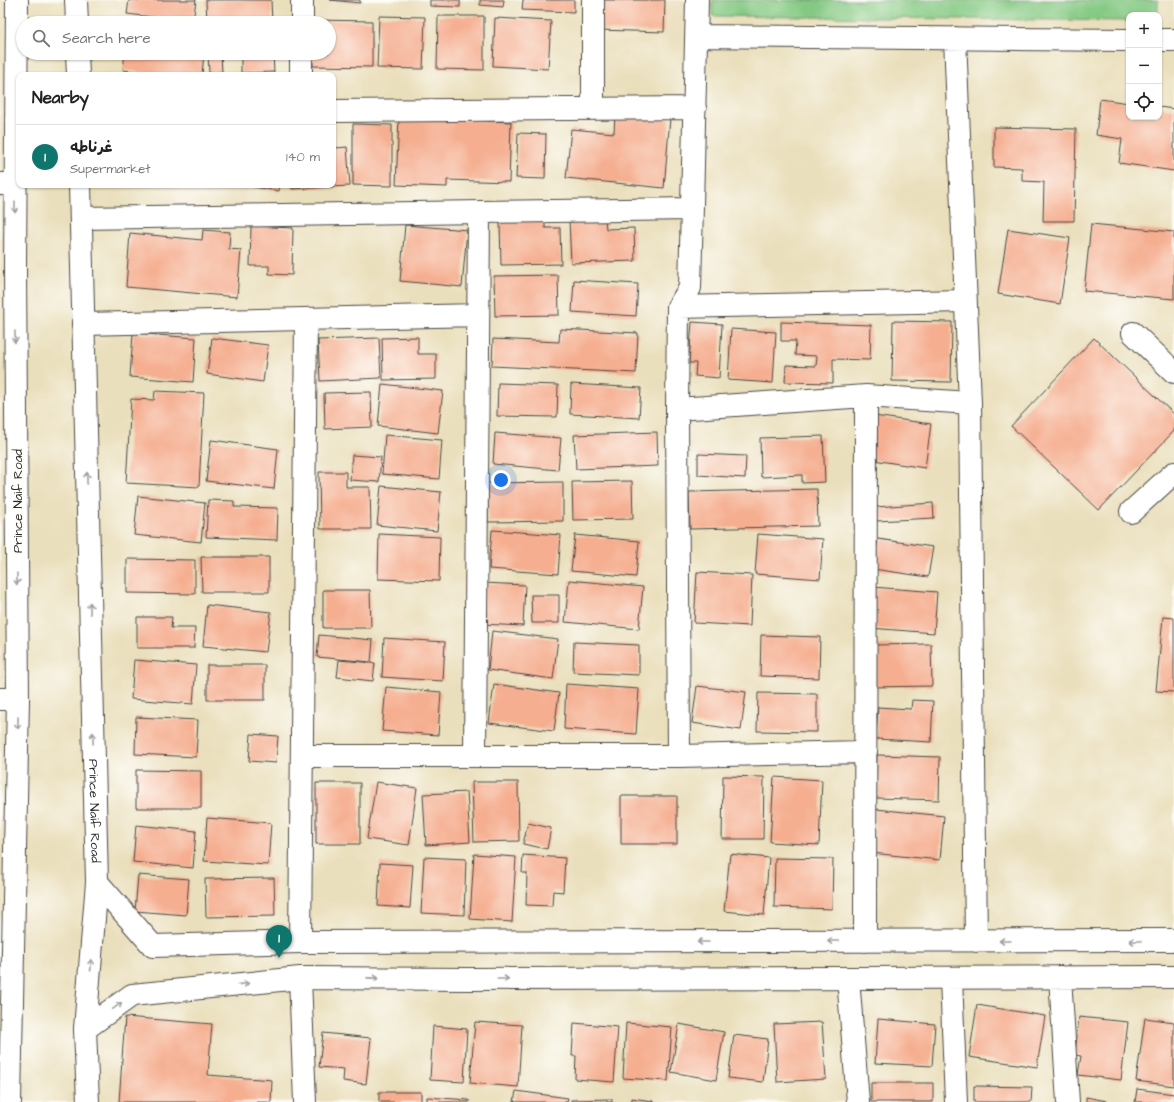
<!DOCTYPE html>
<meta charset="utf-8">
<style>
:root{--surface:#fff;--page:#f2f2f2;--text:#222;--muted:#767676;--line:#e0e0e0;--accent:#0f766e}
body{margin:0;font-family:"Architects Daughter","Playpen Sans Arabic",sans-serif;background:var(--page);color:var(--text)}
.controls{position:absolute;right:12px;top:12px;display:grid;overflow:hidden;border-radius:8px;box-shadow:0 1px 3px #0004}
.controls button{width:36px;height:36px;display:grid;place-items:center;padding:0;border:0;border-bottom:1px solid var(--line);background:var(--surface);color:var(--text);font:20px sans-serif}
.you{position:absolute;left:501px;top:480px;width:14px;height:14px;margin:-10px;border:3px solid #fff;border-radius:50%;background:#1a73e8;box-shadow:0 0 0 6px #1a73e833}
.badge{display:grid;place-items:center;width:26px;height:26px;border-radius:50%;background:var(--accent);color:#fff;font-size:13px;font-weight:700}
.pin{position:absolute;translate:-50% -33px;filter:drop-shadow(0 1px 2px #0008)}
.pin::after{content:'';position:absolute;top:21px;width:14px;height:12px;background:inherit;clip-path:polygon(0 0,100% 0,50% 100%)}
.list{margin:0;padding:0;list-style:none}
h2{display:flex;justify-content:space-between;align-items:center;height:52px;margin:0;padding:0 16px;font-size:17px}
h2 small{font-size:13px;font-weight:400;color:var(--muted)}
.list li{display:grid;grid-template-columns:26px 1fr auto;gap:12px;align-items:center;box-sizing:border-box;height:64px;padding:0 16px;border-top:1px solid var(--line)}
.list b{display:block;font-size:15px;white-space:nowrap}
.list p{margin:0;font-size:13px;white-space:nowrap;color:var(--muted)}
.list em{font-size:13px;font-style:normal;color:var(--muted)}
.icon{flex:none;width:22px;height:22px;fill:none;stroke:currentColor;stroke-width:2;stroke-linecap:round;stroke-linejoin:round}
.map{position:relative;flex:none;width:1174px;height:1102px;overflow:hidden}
.search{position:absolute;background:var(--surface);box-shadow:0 1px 3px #0004;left:16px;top:16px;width:320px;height:44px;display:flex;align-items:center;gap:10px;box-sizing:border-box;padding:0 14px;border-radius:22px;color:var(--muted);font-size:15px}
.panel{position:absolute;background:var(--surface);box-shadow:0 1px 3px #0004;left:16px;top:72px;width:320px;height:116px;border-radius:8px}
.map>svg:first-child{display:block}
</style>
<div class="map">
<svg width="1174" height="1102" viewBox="0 0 1174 1102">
<rect width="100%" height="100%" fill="#fdfcf7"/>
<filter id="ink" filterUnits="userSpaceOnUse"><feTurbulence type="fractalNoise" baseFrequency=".025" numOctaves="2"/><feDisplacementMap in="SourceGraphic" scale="8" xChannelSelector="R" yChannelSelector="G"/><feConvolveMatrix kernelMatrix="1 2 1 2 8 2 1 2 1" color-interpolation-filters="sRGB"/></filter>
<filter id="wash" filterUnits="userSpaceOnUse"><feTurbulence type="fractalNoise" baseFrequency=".012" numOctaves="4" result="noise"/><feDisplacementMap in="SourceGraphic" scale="16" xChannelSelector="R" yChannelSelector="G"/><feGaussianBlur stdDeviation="0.9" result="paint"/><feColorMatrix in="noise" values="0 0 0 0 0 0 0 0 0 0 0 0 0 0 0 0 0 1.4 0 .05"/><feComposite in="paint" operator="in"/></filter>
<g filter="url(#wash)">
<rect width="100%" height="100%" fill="#eadfbc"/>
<path fill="#84c983" stroke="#587a57" d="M712,0H1158V15H1129V21L712,16Z"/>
<g id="blocks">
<path fill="#f5ae90" d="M129,0H196L193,22L127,14Z
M206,0H271L272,23H207Z
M330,0H360V3Z
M430,0H460V7L430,6Z
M480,0H504L503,7L480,5Z
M523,0H574V12L522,10Z
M599,0H665L664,32L598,30Z
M379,16L425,17L423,69L377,68Z
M438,16H484V70L437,69Z
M495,18L551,21L548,69L493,66Z
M314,20L372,21V67L313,66V53H329V23H314Z
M125,53H204L202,75H165L123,70Z
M208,53H273L274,72L241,73V54L221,55L222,72L209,73Z
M1100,99L1129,103V117H1159V107L1174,109V171L1119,163L1122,139L1096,135Z
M615,113L670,118L664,188L566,178L571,129L614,133Z
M399,117L511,122L509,182L447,180V187L396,185Z
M353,124L392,125V186L353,185Z
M994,127L1076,129L1074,221H1043L1044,182L1022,181V168L994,167Z
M333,129L336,148L347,147L350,186L292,189V185H333Z
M518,133L546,134L545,179L516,178Z
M241,185H280L279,191Z
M605,219L606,229L634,228L635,261L571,263L569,220Z
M545,220V228H560L561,264L501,265L500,221Z
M1091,224L1174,232V299L1084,291Z
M405,225L467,230L462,287L400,281Z
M251,226L293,228L292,275L269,274V266H250Z
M1008,229L1070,238L1060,304L998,294Z
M203,230L230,232L229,249L241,250L237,297L126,287L130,233L202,240Z
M558,275L559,315L495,316L494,276Z
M574,280L638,284L636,316L572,312Z
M893,321L952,322L951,382L892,381Z
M692,322L722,324L719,378L695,376L696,363H689Z
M781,322L871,325L870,360L833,359V383L785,382L786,365L816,366L817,356L795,355L796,341H781Z
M560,329L638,333L636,373L492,366L493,339L559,342Z
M731,329L776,332L773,383L728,380Z
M133,333L196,338L193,382L130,377Z
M418,337V354H436V379L383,380L382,338Z
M212,338L268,345L263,382L207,374Z
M379,338L381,378L320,381L318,340Z
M1094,338L1174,414V431L1099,510L1011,426Z
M498,383L558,385L557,417L497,416Z
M382,384L443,391L438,433L378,426Z
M571,384L641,388L639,418L570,414Z
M155,391L204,393L199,487L126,483L131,399L154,400Z
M371,392L372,427L325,429L324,393Z
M874,416L931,424L925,468L867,459Z
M657,432L658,466L576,469L574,435Z
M495,433L561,438L558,470L493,464Z
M385,435L442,440L439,479L382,474Z
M823,436L825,482L802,483V475L761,477L760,438Z
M211,440L278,449L274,489L206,481Z
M698,454L746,456L745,478L698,475Z
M352,455L381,457L379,482L350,480Z
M319,472H346V487H370L371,529H320Z
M632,481L633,519L573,520L572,482Z
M563,482V521L488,522V483Z
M381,486L441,492L437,531L377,525Z
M817,489L818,526L690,529L689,492Z
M138,496L205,503L201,542L134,535Z
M208,500L234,501V507L278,508L277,540L206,537Z
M933,503L934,518L876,521L875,507Z
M492,530L561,535L558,574L489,569Z
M379,534L440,537L439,581L378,579Z
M758,534L823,539L820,579L755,574Z
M575,535L639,541L636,577L571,571Z
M878,539L933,547L928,577L873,569Z
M201,557H269V592H202Z
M127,559L195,560V594L127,593Z
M697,572L752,575L750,626L694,623Z
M569,580L643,587L639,629L565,622Z
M483,583L525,585L523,626L481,624Z
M873,587L937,592L934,633L870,628Z
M323,590H370L371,628H323Z
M531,595H559V623H532Z
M207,605L271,612L266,652L203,646Z
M137,617H172L171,628H195L194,648H137Z
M1163,617L1174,618V692L1156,691Z
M492,631L558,639L553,679L488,670Z
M319,635L373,640L371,662L317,657Z
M761,635L820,637L819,678L760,676Z
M384,638L445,642L443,681L382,677Z
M574,642L639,645V675L573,672Z
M931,644L932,686L872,687V645Z
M134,660L196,665L193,704L131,699Z
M339,660L375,663L373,681L337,677Z
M207,665H265V700H207Z
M494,684L559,693L554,731L489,723Z
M566,684L639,689L636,734L564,729Z
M697,686L746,692L741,730L692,723Z
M386,687L441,692L438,735L382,731Z
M758,693L817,694V732L757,731Z
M912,700L933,701L931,742L876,739L878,707L911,709Z
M136,717L198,720L196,757L135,754Z
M251,734L278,736L276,763L249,761Z
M877,755L940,757L939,800L876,798Z
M136,770L201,771V808H136Z
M723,776L764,777L763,839H722Z
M774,777L822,780L819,845L770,842Z
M376,782L417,788L409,845L367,839Z
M472,782H518L519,841L474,842Z
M316,783H360V844H316Z
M467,792L470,842L426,845L423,794Z
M621,796H677V844H621Z
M876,809L944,816L940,860L871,853Z
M207,818L271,823L268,865L204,861Z
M528,823L551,828L547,849L523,844Z
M136,825L196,831L193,868L133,862Z
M474,854L516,857L512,922L470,919Z
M730,854L769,858L764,915L724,911Z
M523,855L565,858L563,892L553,891L552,906L526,905L527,873H522Z
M424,857L466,859L464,915L421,913Z
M775,858L833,859L832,909L774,907Z
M380,863L413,865L410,908L378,906Z
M138,875L189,879L186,915L135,911Z
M274,878L275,916L206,917L205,879Z
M977,1005L1045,1016L1037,1067L969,1057Z
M125,1017L212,1024L208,1075L272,1080L271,1102H119Z
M1079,1017L1128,1022L1121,1080L1078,1075L1081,1056L1075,1055Z
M1145,1018L1174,1022V1086L1136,1081Z
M878,1019L935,1024L932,1066L875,1063Z
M475,1022L522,1025L518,1087L470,1083Z
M822,1022L826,1079L777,1082L774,1024Z
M574,1023L618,1027L614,1082L575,1079L576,1056H572Z
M626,1023L672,1027L668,1081L623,1078Z
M679,1024L724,1032L716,1080L671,1072Z
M433,1026L467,1029L464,1082L430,1080Z
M323,1033L371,1038L366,1084L343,1081L344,1069L319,1067Z
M734,1035L768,1039L763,1082L728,1078Z
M871,1083H933V1102H871Z
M974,1086L1032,1087L1031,1102H974Z
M1137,1089L1174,1094V1102H1135Z
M516,1091L568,1098L567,1102H514Z
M379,1092H421V1102H379Z
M427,1097L469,1100V1102H427Z
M1086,1097L1107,1101V1102H1086Z
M632,1098L653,1101V1102H632Z
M612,1099V1102H571V1100Z"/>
</g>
</g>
<g filter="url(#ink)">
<use href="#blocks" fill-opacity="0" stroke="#484641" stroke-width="1"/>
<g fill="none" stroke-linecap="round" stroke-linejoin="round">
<g stroke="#484641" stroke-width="24">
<path id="minor" d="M593,0V109
M302,23V0
M697,36L1129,40
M955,38L970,403L976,941
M1159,40H1174
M301,75V53
M333,111L695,108
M0,184H15
M81,218L691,209
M678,307L965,301
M83,324L478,315
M1133,333L1174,372
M677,409L866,396L970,403
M1131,512L1174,473
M0,699H18
M475,755L479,213
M302,756H679L866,752
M679,756L677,409L678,307L690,288L697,0
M97,882L153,946L300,942L1174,940
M865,941L866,396
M300,942L306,319
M1060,977L1068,1102
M300,978L305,1102
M848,978L858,1102
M951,978L956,1102
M85,1029L132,995L300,978L469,979L1174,977"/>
</g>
<g stroke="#484641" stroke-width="24">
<g id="major">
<path d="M76,0L77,23"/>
<path d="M77,53L78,75"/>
<path id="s1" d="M80,185L97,882L85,1029L88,1102"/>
<path d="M10,1102L18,699L15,266L17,0"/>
</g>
</g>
<use href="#minor" stroke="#fff" stroke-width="22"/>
<use href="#major" stroke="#fff" stroke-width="22"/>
</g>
<defs><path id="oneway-shaft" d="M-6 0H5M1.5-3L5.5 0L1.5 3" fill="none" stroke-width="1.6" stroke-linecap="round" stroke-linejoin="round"/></defs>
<g stroke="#a0a0a0">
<use href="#oneway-shaft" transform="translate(15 207) rotate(90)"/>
<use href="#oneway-shaft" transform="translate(15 337) rotate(90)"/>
<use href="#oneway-shaft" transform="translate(87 478) rotate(-91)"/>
<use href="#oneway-shaft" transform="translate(17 579) rotate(90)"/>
<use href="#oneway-shaft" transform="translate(90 608) rotate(-91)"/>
<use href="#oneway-shaft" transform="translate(18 723) rotate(91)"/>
<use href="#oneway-shaft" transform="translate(93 738) rotate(-91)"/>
<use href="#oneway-shaft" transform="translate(833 941) rotate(180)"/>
<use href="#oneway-shaft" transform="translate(1005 941) rotate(180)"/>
<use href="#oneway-shaft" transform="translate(1135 941) rotate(180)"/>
<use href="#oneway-shaft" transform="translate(703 942) rotate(180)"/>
<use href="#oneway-shaft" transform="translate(91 965) rotate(-86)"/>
<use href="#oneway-shaft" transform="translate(373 978) rotate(1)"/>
<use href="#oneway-shaft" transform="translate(503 979)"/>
<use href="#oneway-shaft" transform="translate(243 984) rotate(-6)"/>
<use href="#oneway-shaft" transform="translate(117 1006) rotate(-36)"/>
</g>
</g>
<g text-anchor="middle" stroke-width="3" stroke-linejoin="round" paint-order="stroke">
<g font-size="13" fill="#2b2b2b" stroke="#fdfcf7">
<text transform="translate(17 501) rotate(-90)" y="5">Prince Naif Road</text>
<text dy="5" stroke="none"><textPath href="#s1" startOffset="626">Prince Naif Road</textPath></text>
</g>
</g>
</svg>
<div class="controls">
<button>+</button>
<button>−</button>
<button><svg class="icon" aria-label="locate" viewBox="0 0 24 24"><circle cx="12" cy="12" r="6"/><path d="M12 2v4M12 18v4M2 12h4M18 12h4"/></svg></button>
</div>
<div class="you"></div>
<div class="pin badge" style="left:279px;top:958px">1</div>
<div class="search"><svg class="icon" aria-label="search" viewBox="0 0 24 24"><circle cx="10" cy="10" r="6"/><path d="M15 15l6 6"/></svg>Search here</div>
<section class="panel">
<h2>Nearby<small></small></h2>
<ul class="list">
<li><span class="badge">1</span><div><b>غرناطه</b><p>Supermarket</p></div><em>140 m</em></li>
</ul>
</section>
</div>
